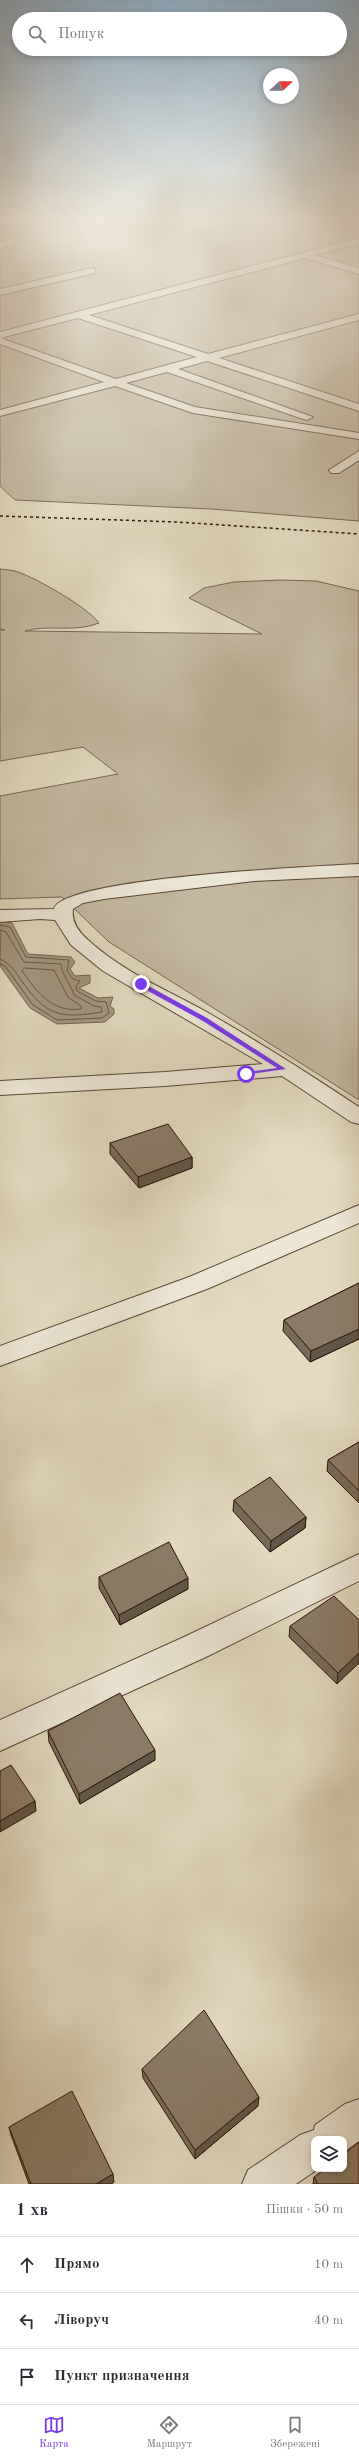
<!DOCTYPE html>
<html lang="uk">
<meta charset="utf-8">
<style>
:root{--surface:#fff;--page:#f2f2f3;--text:#2b2b33;--muted:#7c7c81;--line:#e1e1e2;--accent:#7c3aed}
body{margin:0;font-family:"Old Standard TT",serif;background:var(--page);color:var(--text)}
.controls{position:absolute;right:12px;bottom:12px;display:grid;overflow:hidden;border-radius:8px;box-shadow:0 2px 6px #0003}
.controls button{width:36px;height:36px;display:grid;place-items:center;padding:0;border:0;border-bottom:1px solid var(--line);background:var(--surface);color:var(--text);font:20px sans-serif}
.compass{position:absolute;left:263px;top:68px;width:36px;height:36px;border-radius:50%;background:var(--surface);box-shadow:0 2px 6px #0003;rotate:69deg}
.stop{position:absolute;width:12px;height:12px;margin:-9px;border:3px solid #7c3aed;border-radius:50%;background:#fff}
.stop.end{background:#7c3aed;border-color:#fff;box-shadow:0 1px 4px #0008}
.list{margin:0;padding:0;list-style:none}
h2{display:flex;justify-content:space-between;align-items:center;height:52px;margin:0;padding:0 16px;font-size:17px}
h2 small{font-size:13px;font-weight:400;color:var(--muted)}
.list li{display:grid;grid-template-columns:26px 1fr auto;gap:12px;align-items:center;box-sizing:border-box;height:56px;padding:0 16px;border-top:1px solid var(--line)}
.list b{display:block;font-size:15px;white-space:nowrap}
.list em{font-size:13px;font-style:normal;color:var(--muted)}
.icon{flex:none;width:22px;height:22px;fill:none;stroke:currentColor;stroke-width:2;stroke-linecap:round;stroke-linejoin:round}
.map{position:relative;flex:none;width:359px;height:2184px;overflow:hidden}
.search{position:absolute;background:var(--surface);box-shadow:0 2px 6px #0003;left:12px;right:12px;top:12px;height:44px;display:flex;align-items:center;gap:10px;box-sizing:border-box;padding:0 14px;border-radius:22px;color:var(--muted);font-size:15px}
.sheet{height:220px;background:var(--surface)}
nav{display:flex;justify-content:space-around;align-items:center;box-sizing:border-box;height:56px;border-top:1px solid var(--line);background:var(--surface);font-size:11px;color:var(--muted)}
nav a{display:grid;justify-items:center;gap:2px}
nav .on{color:var(--accent)}
.map>svg:first-child{display:block}
</style>
<div class="map">
<svg width="359" height="2184" viewBox="0 0 359 2184">
<rect width="100%" height="100%" fill="#e2d9be"/>
<filter id="stains"><feTurbulence type="fractalNoise" baseFrequency=".005" numOctaves="4"/><feColorMatrix values="0 0 0 0 .2 0 0 0 0 .09 0 0 0 0 .02 0 0 0 .5 -.17"/></filter>
<radialGradient id="worn" r=".72"><stop offset=".6" stop-color="#630" stop-opacity="0"/><stop offset="1" stop-color="#630" stop-opacity=".3"/></radialGradient>
<path fill="#c3b89f" stroke="#786753" d="M0,218H359V521L211,509L15,500L0,486Z
M0,569C6,570 13,570 18,572C38,579 87,607 99,623C75,633 48,624 25,631L262,634L189,598L204,588L234,582L280,580L316,581L359,591V1100L109,942L62,897L0,899V796L118,774L83,747L0,761V630H5L0,629Z"/>
<path fill="#a49780" stroke="#746350" d="M1,921L12,923L28,954L71,957L75,962L70,969L75,976L90,975V983L79,988L98,998L113,997L110,1006L114,1009V1014L105,1022L57,1024L30,1008L0,966Z"/>
<g fill="none" stroke-linecap="round" stroke-linejoin="round">
<path stroke="#685644" stroke-width="1" d="M0,925L10,927L26,957L69,960L67,971L73,979L80,981L76,986L77,991L96,1001L106,1002L109,1013L102,1018L57,1020L33,1005L5,966L0,964
M0,930L6,932L24,962L61,964C62,976 71,984 74,995L94,1006L101,1007L102,1012C60,1019 46,1016 21,980C15,971 11,964 0,959
M25,968L54,970L68,997L81,1006V1009C52,1013 37,992 22,971Z"/>
<g stroke="#5a4735" stroke-width="2">
<path id="minor" d="M354,218H359V221Z
M359,238V244L315,255L359,268V274L305,258L89,315L208,354L359,314V320L219,358L359,404V411L207,361L178,369L313,417L307,420L303,419L167,372L126,383L195,407L359,433V439L193,413L115,386L0,416V410L104,382L0,344V332ZM78,318L197,357L116,379L0,338Z
M11,239L14,240V244L0,248V242Z
M92,268L95,269V273L0,295V289Z
M359,451V460L339,473H331L329,470Z
M359,864V876L254,881L104,899L83,903L73,909C71,922 79,932 88,940C124,973 170,991 212,1015C262,1044 311,1075 359,1107V1124L351,1122L282,1076L165,1086L0,1095V1081L165,1072L263,1064L103,971L71,945L55,920L40,919L0,922V910L54,909C61,878 321,866 359,864Z
M359,1205V1223L207,1289L0,1366V1346L189,1277Z
M359,1554V1581L206,1657L0,1751V1720L184,1637Z
M359,2099V2141L344,2152V2139H314V2169H318L296,2184H242L248,2170L300,2135L314,2130L315,2125L345,2104Z"/>
</g>
<use href="#minor" fill="#ece6d5" fill-rule="evenodd"/>
<path stroke="#2d1607" stroke-width="1.5" stroke-dasharray="3 3" stroke-linecap="butt" d="M0,516L177,522L359,534"/>
</g>
<path fill="#786a58" stroke="#2d1607" d="M110,1143L192,1157V1168L139,1188L110,1154Z
M359,1283V1339L310,1362L283,1331L284,1320Z
M359,1442V1503L327,1471L328,1460Z
M234,1500L306,1517L305,1528L270,1552L233,1511Z
M99,1577L188,1589L120,1625L99,1588Z
M359,1620L337,1684L289,1637L290,1626Z
M48,1731L155,1760L80,1804L49,1742Z
M142,2069L258,2106L195,2159L143,2078Z
M9,2127L114,2182L111,2184H29L11,2135Z
M314,2177L359,2184H313Z"/>
<path fill="#615647" stroke="#2d1607" d="M192,1157V1168L139,1188L138,1177Z
M359,1326V1339L310,1362L311,1351Z
M306,1517L305,1528L270,1552L271,1541Z
M188,1578V1589L120,1625L119,1615Z
M359,1653V1663L337,1684L338,1673Z
M155,1750V1760L80,1804L79,1794Z
M35,1801L36,1811L0,1832V1821Z
M259,2097L258,2106L195,2159V2150Z
M113,2174L114,2182L111,2184H96Z"/>
<path fill="#8b7b66" stroke="#2d1607" d="M168,1124L192,1157L138,1177L110,1143Z
M359,1283V1329L311,1351L284,1320Z
M359,1442V1491L328,1460Z
M270,1477L306,1517L271,1541L234,1500Z
M169,1542L188,1578L119,1615L99,1577Z
M334,1596L359,1620V1653L338,1673L290,1626Z
M120,1693L155,1750L79,1794L48,1731Z
M11,1765L35,1801L0,1821V1771Z
M204,2010L259,2097L195,2150L142,2069Z
M72,2091L113,2174L96,2184H31L9,2127Z
M359,2142V2184H318L314,2177L325,2169H344V2154Z"/>
<linearGradient id="sky" x2="0" y2="1"><stop stop-color="#8da8be"/><stop offset="0.42" stop-color="#f2eee2"/><stop offset="1" stop-color="#f2eee2" stop-opacity="0"/></linearGradient>
<rect width="359" height="524" fill="url(#sky)"/>
<path fill="#7c3aed" d="M139,983H143L207,1018L286,1069L243,1075L246,1072L277,1068L203,1021L139,986Z"/>
<rect width="100%" height="100%" filter="url(#stains)"/>
<rect width="100%" height="100%" fill="url(#worn)"/>
</svg>
<div class="controls">
<button><svg class="icon" aria-label="layers" viewBox="0 0 24 24"><path d="M12 4l9 5-9 5-9-5zM3 14l9 5 9-5"/></svg></button>
</div>
<svg class="compass" viewBox="-18 -18 36 36"><path d="M0-13l5 13h-10z" fill="#e53935"/><path d="M0 13l5-13h-10z" fill="#7c7c81"/></svg>
<div class="stop" style="left:246px;top:1074px"></div>
<div class="stop end" style="left:141px;top:984px"></div>
<div class="search"><svg class="icon" aria-label="search" viewBox="0 0 24 24"><circle cx="10" cy="10" r="6"/><path d="M15 15l6 6"/></svg>Пошук</div>
</div>
<section class="sheet">
<h2>1 хв<small>Пішки · 50 m</small></h2>
<ul class="list">
<li><svg class="icon" aria-label="ahead" viewBox="0 0 24 24"><path d="M12 20V5M6 11l6-6 6 6"/></svg><div><b>Прямо</b></div><em>10 m</em></li>
<li><svg class="icon" aria-label="left" viewBox="0 0 24 24"><path d="M17 20v-9H6M10 6l-5 5 5 5"/></svg><div><b>Ліворуч</b></div><em>40 m</em></li>
<li><svg class="icon" aria-label="arrive" viewBox="0 0 24 24"><path d="M6 21V4h12l-3 4 3 4H6"/></svg><div><b>Пункт призначення</b></div></li>
</ul>
</section>
<nav>
<a class="on"><svg class="icon" aria-label="map" viewBox="0 0 24 24"><path d="M3 6l6-2 6 2 6-2v14l-6 2-6-2-6 2zM9 4v14M15 6v14"/></svg>Карта</a>
<a><svg class="icon" aria-label="directions" viewBox="0 0 24 24"><path d="M12 3l9 9-9 9-9-9zM9 14v-3h6M13 9l2 2-2 2"/></svg>Маршрут</a>
<a><svg class="icon" aria-label="saved" viewBox="0 0 24 24"><path d="M7 4h10v16l-5-4-5 4z"/></svg>Збережені</a>
</nav>
